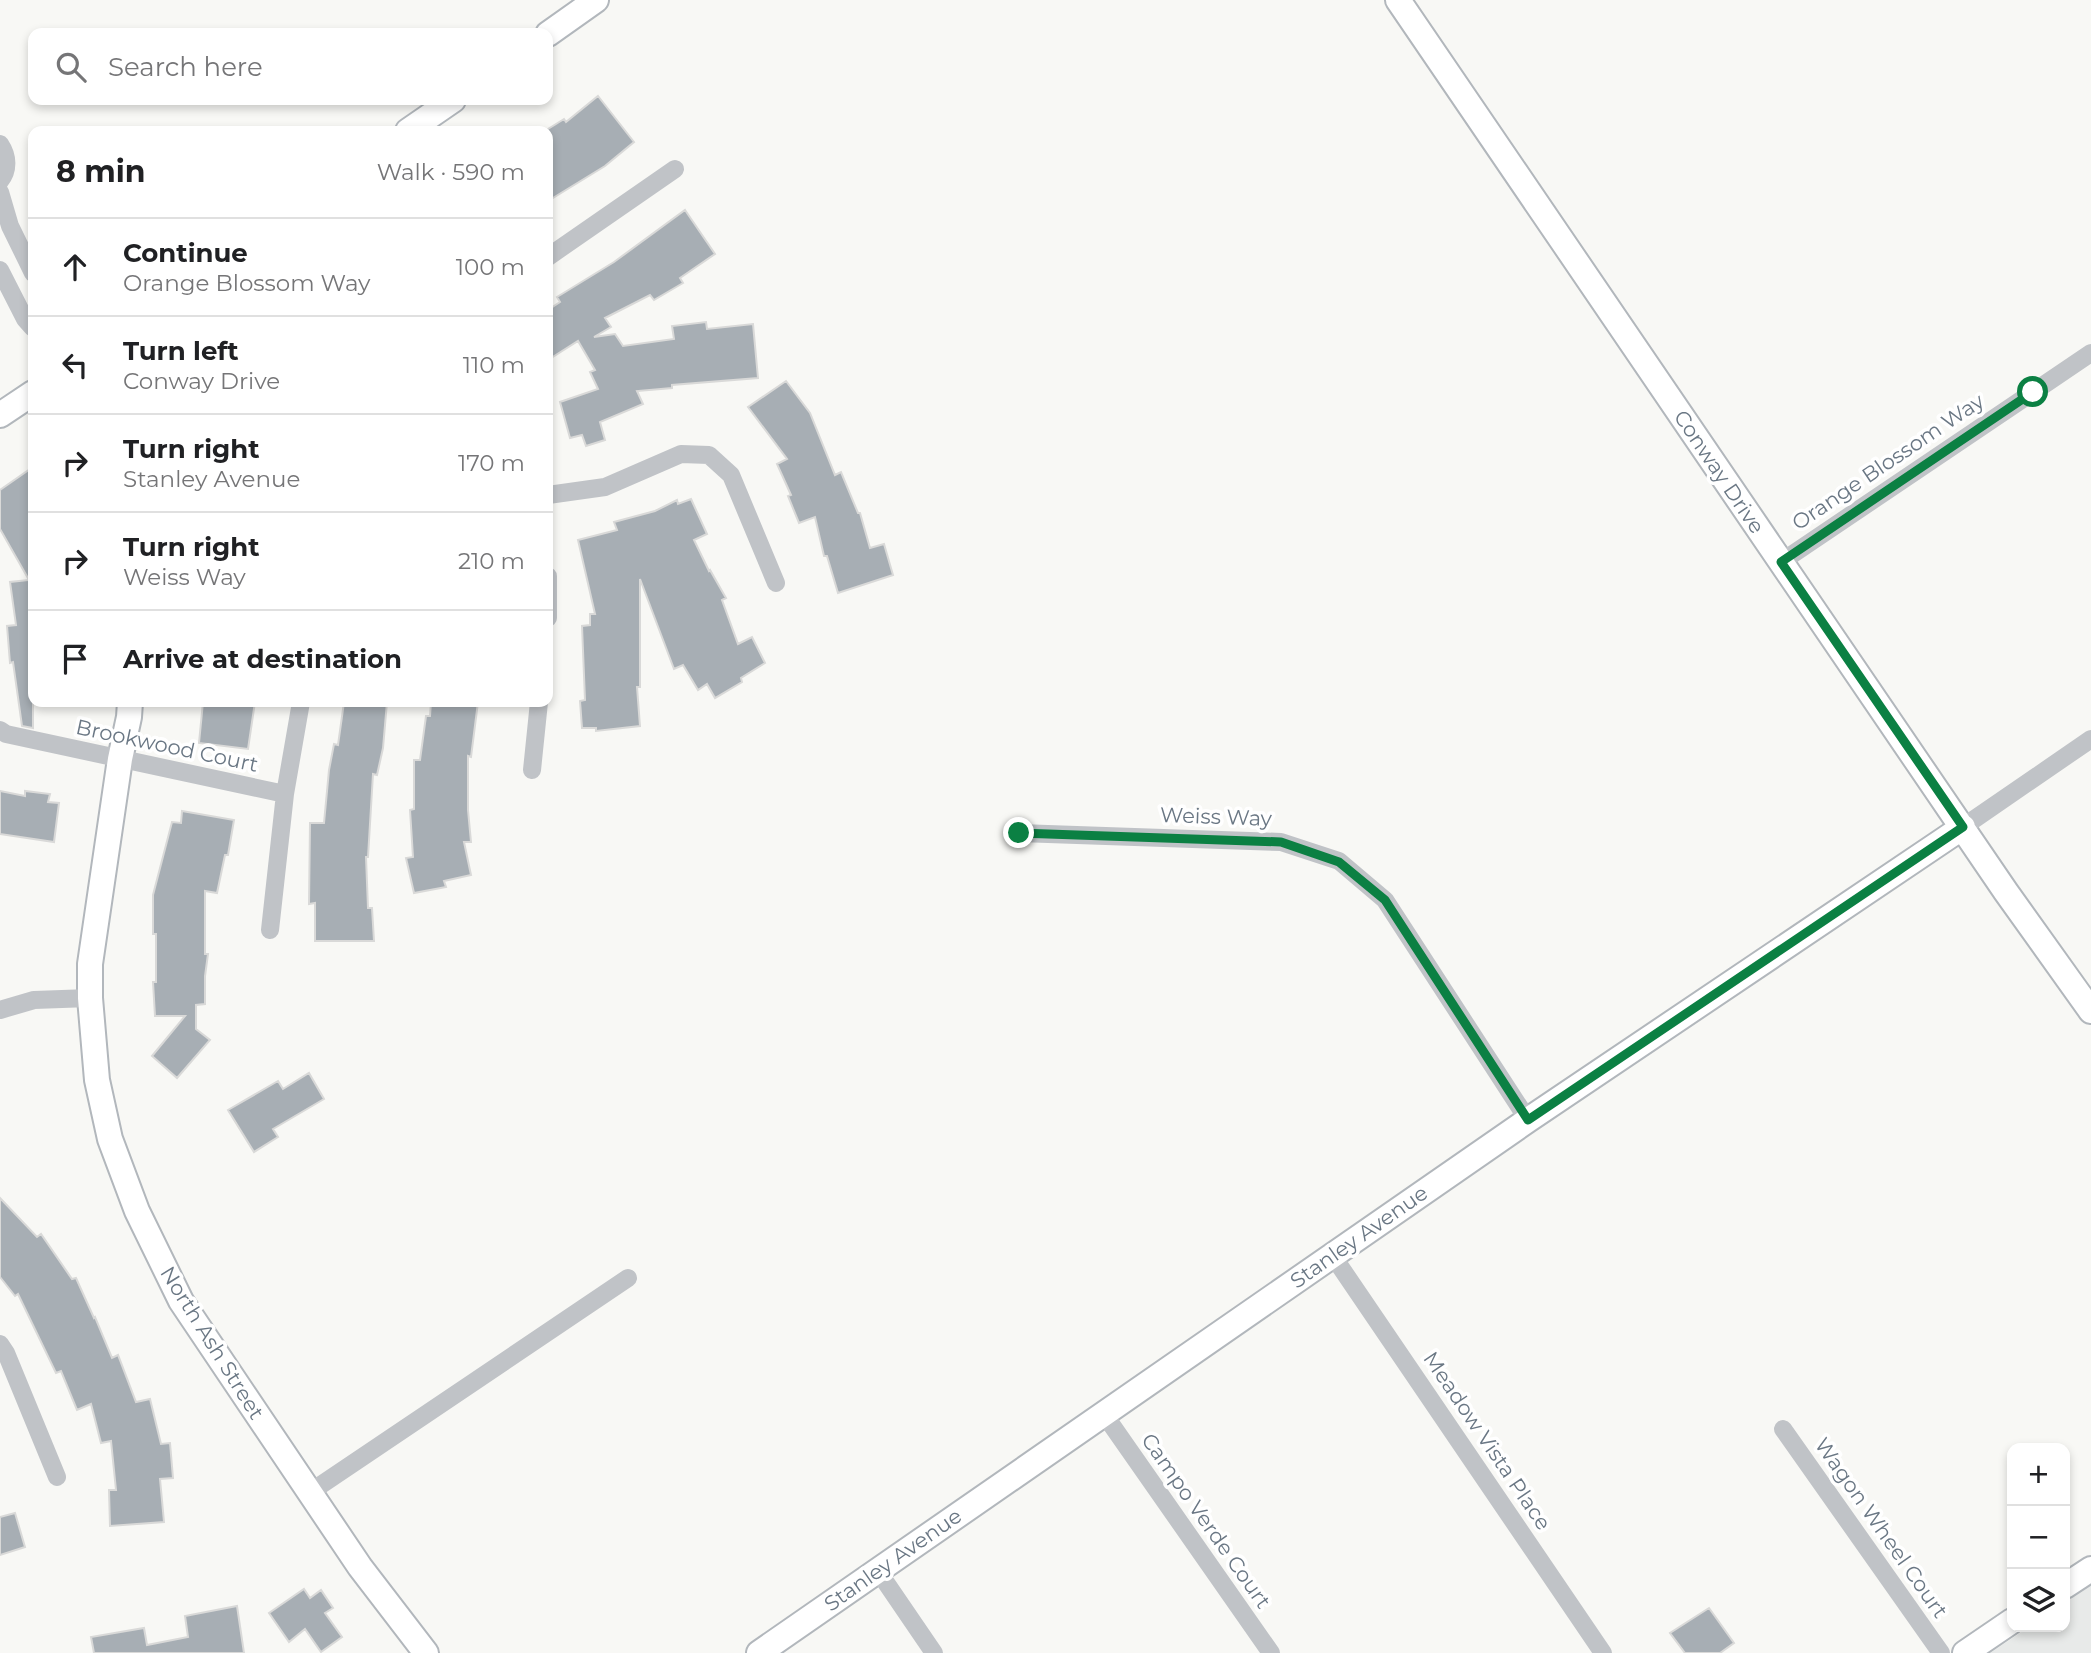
<!DOCTYPE html>
<meta charset="utf-8">
<style>
:root{--surface:#fff;--page:#f2f2f2;--text:#202124;--muted:#757577;--line:#e0e0e0}
body{margin:0;font-family:Montserrat,sans-serif;background:var(--page);color:var(--text)}
.controls{position:absolute;right:21px;bottom:21px;display:grid;overflow:hidden;border-radius:14px;box-shadow:0 4px 10px #0003}
.controls button{width:63px;height:63px;display:grid;place-items:center;padding:0;border:0;border-bottom:2px solid var(--line);background:var(--surface);color:var(--text);font:35px sans-serif}
.stop{position:absolute;width:21px;height:21px;margin:-16px;border:5px solid #0b8043;border-radius:50%;background:#fff}
.stop.end{background:#0b8043;border-color:#fff;box-shadow:0 2px 7px #0008}
.list{margin:0;padding:0;list-style:none}
h2{display:flex;justify-content:space-between;align-items:center;height:91px;margin:0;padding:0 28px;font-size:30px}
h2 small{font-size:23px;font-weight:400;color:var(--muted)}
.list li{display:grid;grid-template-columns:46px 1fr auto;gap:21px;align-items:center;box-sizing:border-box;height:98px;padding:0 28px;border-top:2px solid var(--line)}
.list b{display:block;font-size:26px;white-space:nowrap}
.list p{margin:0;font-size:23px;white-space:nowrap;color:var(--muted)}
.list em{font-size:23px;font-style:normal;color:var(--muted)}
.icon{flex:none;width:38px;height:38px;fill:none;stroke:currentColor;stroke-width:2;stroke-linecap:round;stroke-linejoin:round}
.map{position:relative;flex:none;width:2091px;height:1653px;overflow:hidden}
.search{position:absolute;background:var(--surface);box-shadow:0 4px 10px #0003;left:28px;top:28px;width:525px;height:77px;display:flex;align-items:center;gap:18px;box-sizing:border-box;padding:0 24px;border-radius:14px;color:var(--muted);font-size:26px}
.panel{position:absolute;background:var(--surface);box-shadow:0 4px 10px #0003;left:28px;top:126px;width:525px;height:581px;border-radius:14px}
.map>svg:first-child{display:block}
</style>
<div class="map">
<svg width="2091" height="1653" viewBox="0 0 2091 1653">
<rect width="100%" height="100%" fill="#f8f8f5"/>
<path fill="#e8eae9" d="M2091,1584V1653H1990L2029,1627H2065V1602Z"/>
<path fill="#a7aeb4" stroke="#d9d9d8" stroke-width="2" d="M598,96L634,142L605,166L548,201V129L564,119L566,122Z
M685,210L715,254L680,278L683,283L654,300L650,295L605,318L611,327L594,337L615,334L623,346L674,339L672,326L706,322L707,329L753,324L758,378L672,385V388L637,391L643,404L600,422L605,440L586,446L582,435L570,438L560,402L598,389L590,372L595,370L578,341L548,360V310L560,302L557,297L614,262Z
M786,381L810,413L835,475L841,472L858,513H860L870,548L884,544L893,575L838,593L827,556H824L815,517L799,523L788,496L791,495L777,464L787,459L748,407Z
M33,467V728L22,726L13,662L10,663L7,626L16,625L10,582L29,580L0,529V490Z
M691,499L707,534L694,540L709,571L710,570L726,598L722,600L738,644L752,637L765,663L741,678L742,682L715,698L707,684L698,690L683,665L674,669L640,579V687H637L640,726L596,731V728H582L580,701L585,700L582,626L590,625V614H595L578,540L617,530L614,522L655,511L677,500L678,504Z
M203,702H255L248,749L199,743Z
M344,702H387L383,748L377,775L373,774L368,857H366L368,908H372L374,941H315V903L309,904L310,823H324L329,770L334,744L338,745Z
M431,702H478L471,757L468,756V810L471,842H464L471,875L444,881L446,887L414,893L406,858L413,857L410,810L414,809V760H420L426,716H430Z
M0,791L25,796V791L50,794L48,802L59,803L54,842L0,834Z
M182,811L234,820L228,855H225L217,893L205,891V954H208L205,976V1004L196,1005V1029L210,1040L177,1078L152,1056L185,1016H155L153,982H156V934H153V895L172,822L181,823Z
M309,1073L324,1099L273,1129L278,1137L254,1152L228,1110L278,1081L283,1089Z
M0,1198L37,1237L41,1234L72,1279L76,1278L94,1318L95,1317L112,1358L118,1355L136,1402L150,1399L161,1444L170,1443L173,1478L160,1479L164,1522L110,1526L109,1490H116L111,1441L101,1443L91,1404L77,1410L61,1371L56,1373L18,1294L15,1296L0,1277Z
M15,1513L25,1547L0,1555V1517Z
M304,1589L310,1598L321,1590L333,1608L325,1613L342,1637L321,1652L305,1629L289,1642L269,1613Z
M237,1606L244,1653H94L91,1637L144,1628L147,1645L188,1637L185,1616Z
M1709,1608L1734,1643L1720,1653H1685L1670,1633Z"/>
<g fill="none" stroke-linecap="round" stroke-linejoin="round">
<g stroke="#b2b7bc" stroke-width="28">
<path id="secondary" d="M1398,0L2006,892L2091,1011
M548,34L596,0
M408,131L453,100
M0,415L33,393
M130,702L129,717L120,759L90,964V998L97,1080L110,1139L137,1211L181,1301L360,1567L426,1653
M2065,1586L2091,1569
M759,1653L1528,1120L1963,827
M1965,1653L2012,1621"/>
</g>
<path stroke="#c0c3c7" stroke-width="18" d="M0,144C8,156 9,170 0,181
M0,192L10,226L33,273
M548,257L675,169
M0,270L25,319L33,328
M548,495L605,487L681,454L709,455L731,475L776,583
M1781,562L2091,353
M548,576V618
M0,730L6,734L285,794
M532,770L539,702
M1963,827L2091,739
M1019,833L1281,842L1339,861L1385,900L1528,1120
M270,930L285,794L301,702
M0,1010L34,1000L90,998
M1333,1256L1603,1653
M0,1344L6,1353L57,1477
M1104,1414L1271,1653
M1783,1429L1941,1653
M309,1493L628,1278
M878,1571L934,1653"/>
<use href="#secondary" stroke="#fff" stroke-width="24"/>
</g>
<g fill="none" stroke-linecap="round" stroke-linejoin="round">
<path stroke="#0b8043" stroke-width="9" d="M1019,833L1281,842L1339,862L1385,900L1528,1120L1963,827L1781,562L2033,392"/>
</g>
<g text-anchor="middle" stroke-width="7" stroke-linejoin="round" paint-order="stroke">
<g font-size="21" fill="#6a7784" stroke="#fff">
<text transform="translate(1888 462) rotate(-34)" y="7">Orange Blossom Way</text>
<text transform="translate(1719 472) rotate(56)" y="7">Conway Drive</text>
<text transform="translate(167 746) rotate(12)" y="7">Brookwood Court</text>
<text transform="translate(1216 817) rotate(2)" y="7">Weiss Way</text>
<text transform="translate(1359 1237) rotate(-35)" y="7">Stanley Avenue</text>
<text transform="translate(212 1343) rotate(58)" y="7">North Ash Street</text>
<text transform="translate(1487 1441) rotate(56)" y="7">Meadow Vista Place</text>
<text transform="translate(1206 1521) rotate(55)" y="7">Campo Verde Court</text>
<text transform="translate(1881 1528) rotate(55)" y="7">Wagon Wheel Court</text>
<text transform="translate(893 1560) rotate(-35)" y="7">Stanley Avenue</text>
</g>
</g>
</svg>
<div class="controls">
<button>+</button>
<button>−</button>
<button><svg class="icon" aria-label="layers" viewBox="0 0 24 24"><path d="M12 4l9 5-9 5-9-5zM3 14l9 5 9-5"/></svg></button>
</div>
<div class="stop" style="left:2033px;top:392px"></div>
<div class="stop end" style="left:1019px;top:833px"></div>
<div class="search"><svg class="icon" aria-label="search" viewBox="0 0 24 24"><circle cx="10" cy="10" r="6"/><path d="M15 15l6 6"/></svg>Search here</div>
<section class="panel">
<h2>8 min<small>Walk · 590 m</small></h2>
<ul class="list">
<li><svg class="icon" aria-label="ahead" viewBox="0 0 24 24"><path d="M12 20V5M6 11l6-6 6 6"/></svg><div><b>Continue</b><p>Orange Blossom Way</p></div><em>100 m</em></li>
<li><svg class="icon" aria-label="left" viewBox="0 0 24 24"><path d="M17 20v-9H6M10 6l-5 5 5 5"/></svg><div><b>Turn left</b><p>Conway Drive</p></div><em>110 m</em></li>
<li><svg class="icon" aria-label="right" viewBox="0 0 24 24"><path d="M7 20v-9h11M14 6l5 5-5 5"/></svg><div><b>Turn right</b><p>Stanley Avenue</p></div><em>170 m</em></li>
<li><svg class="icon" aria-label="right" viewBox="0 0 24 24"><path d="M7 20v-9h11M14 6l5 5-5 5"/></svg><div><b>Turn right</b><p>Weiss Way</p></div><em>210 m</em></li>
<li><svg class="icon" aria-label="arrive" viewBox="0 0 24 24"><path d="M6 21V4h12l-3 4 3 4H6"/></svg><div><b>Arrive at destination</b></div></li>
</ul>
</section>
</div>
